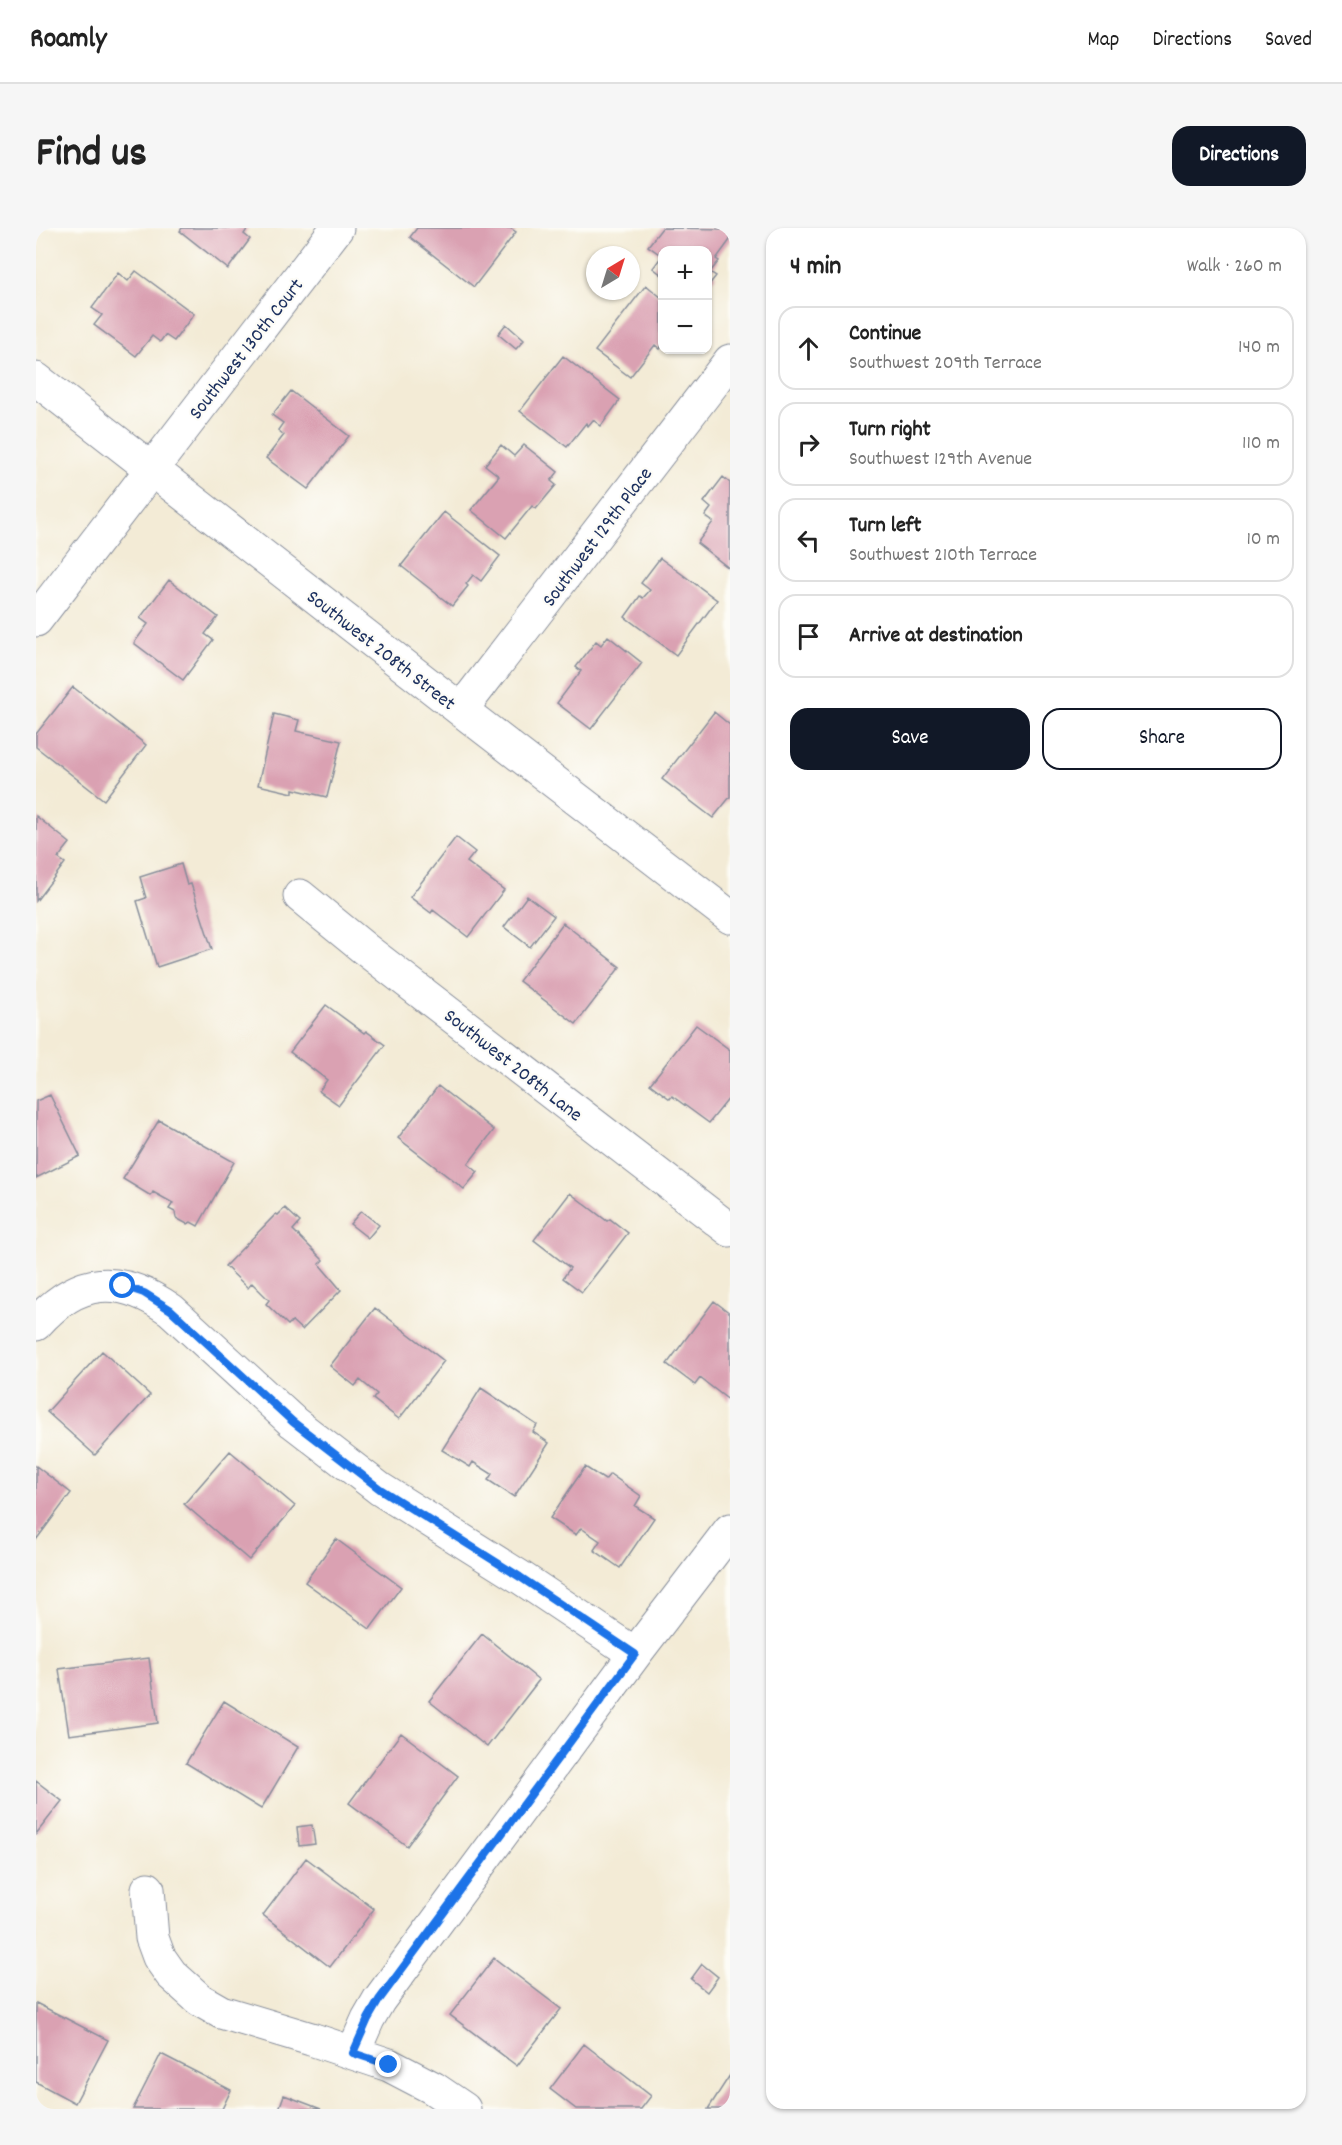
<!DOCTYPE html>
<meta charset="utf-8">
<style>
:root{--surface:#fff;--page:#f6f6f6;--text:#222;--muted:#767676;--line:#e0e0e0;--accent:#111827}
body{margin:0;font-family:Dekko,sans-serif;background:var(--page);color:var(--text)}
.controls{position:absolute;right:18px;top:18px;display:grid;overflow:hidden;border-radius:12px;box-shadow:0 2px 4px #0004}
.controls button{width:54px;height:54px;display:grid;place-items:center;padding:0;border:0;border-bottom:2px solid var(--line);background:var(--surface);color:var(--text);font:30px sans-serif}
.compass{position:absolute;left:550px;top:18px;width:54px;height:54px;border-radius:50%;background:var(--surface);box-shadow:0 2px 4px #0004;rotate:38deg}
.stop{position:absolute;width:18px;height:18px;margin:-14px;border:4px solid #1a73e8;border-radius:50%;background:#fff}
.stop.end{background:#1a73e8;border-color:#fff;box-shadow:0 2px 6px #0008}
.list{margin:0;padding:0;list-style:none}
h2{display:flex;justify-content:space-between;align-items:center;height:78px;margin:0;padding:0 24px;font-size:26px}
h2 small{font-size:20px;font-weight:400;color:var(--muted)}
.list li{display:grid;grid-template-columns:39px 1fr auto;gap:18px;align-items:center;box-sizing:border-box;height:84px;margin:0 12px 12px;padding:0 12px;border:2px solid var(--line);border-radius:18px}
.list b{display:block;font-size:22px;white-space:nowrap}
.list p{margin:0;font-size:20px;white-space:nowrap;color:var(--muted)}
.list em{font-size:20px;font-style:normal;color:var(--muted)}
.actions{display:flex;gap:12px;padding:18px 24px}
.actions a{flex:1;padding:14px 0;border:2px solid var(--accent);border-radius:18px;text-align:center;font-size:21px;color:var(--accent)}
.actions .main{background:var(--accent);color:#fff}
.icon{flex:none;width:33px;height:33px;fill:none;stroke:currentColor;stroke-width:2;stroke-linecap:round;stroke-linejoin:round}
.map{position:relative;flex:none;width:694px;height:1881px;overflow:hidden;border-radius:18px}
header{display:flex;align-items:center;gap:36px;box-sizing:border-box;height:84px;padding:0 30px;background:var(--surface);border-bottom:2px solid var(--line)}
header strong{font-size:28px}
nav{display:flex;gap:33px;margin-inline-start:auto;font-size:21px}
.intro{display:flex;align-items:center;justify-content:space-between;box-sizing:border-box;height:144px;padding:0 36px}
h1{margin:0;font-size:42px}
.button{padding:15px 27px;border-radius:18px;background:var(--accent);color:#fff;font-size:21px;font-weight:700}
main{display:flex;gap:36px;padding:0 36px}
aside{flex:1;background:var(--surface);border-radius:18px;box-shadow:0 2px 4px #0004}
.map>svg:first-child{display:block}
</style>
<header>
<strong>Roamly</strong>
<nav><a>Map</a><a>Directions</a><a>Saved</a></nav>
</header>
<div class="intro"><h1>Find us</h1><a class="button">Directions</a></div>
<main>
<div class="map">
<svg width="694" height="1881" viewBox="0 0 694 1881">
<rect width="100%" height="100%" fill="#fdfcf7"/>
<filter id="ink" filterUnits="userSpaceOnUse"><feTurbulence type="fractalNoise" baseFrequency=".0167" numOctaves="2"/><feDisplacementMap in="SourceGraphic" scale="12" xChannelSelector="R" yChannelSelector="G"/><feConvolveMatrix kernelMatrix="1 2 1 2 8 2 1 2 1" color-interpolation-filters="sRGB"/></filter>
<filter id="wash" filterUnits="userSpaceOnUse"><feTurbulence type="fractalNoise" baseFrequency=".008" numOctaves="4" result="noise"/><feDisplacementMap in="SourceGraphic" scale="24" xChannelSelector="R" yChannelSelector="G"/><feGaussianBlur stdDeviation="1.35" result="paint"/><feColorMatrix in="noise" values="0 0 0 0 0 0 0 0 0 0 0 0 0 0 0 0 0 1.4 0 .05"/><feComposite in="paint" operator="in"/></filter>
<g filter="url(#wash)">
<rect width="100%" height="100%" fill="#f3ebd6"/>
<g id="blocks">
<path fill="#daa1b2" d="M146,0H212L208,6L214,11L192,41L144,3Z
M381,0H474L480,4L438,59L374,9Z
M626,0L694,1V12L680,31L683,33L674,44L680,48L672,58V22H626V47L617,40L626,28L612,18Z
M100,43L158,86L138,113L129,107L124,114L116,108L100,128L58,97L66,87L56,80L82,45L92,53Z
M610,57L626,70V117L624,121L619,117L594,149L559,123Z
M470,96L488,112L480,121L462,106Z
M527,128L584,172L565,198L557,192L552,198L550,195L531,219L484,183Z
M255,163L313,208L272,261L230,230L248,207L242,202L247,195L236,187Z
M465,217L478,228L488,217L522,244L515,253L520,257L500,281L496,278L470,310L435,282L463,248L449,237Z
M687,249L694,255V341L661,315L677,294L669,288L675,280L668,274Z
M408,284L464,328L445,353L437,347L430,356L432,358L416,378L365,338Z
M624,330L681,372L640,427L589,389L604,368L607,370L614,362L605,355Z
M133,352L182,389L169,406L177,412L147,452L98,415L112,396L104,390Z
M572,408L606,435L555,501L521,475L545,443L540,439L560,413L565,417Z
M37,459L110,517L68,572L0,519V506Z
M678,484L694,497V569L677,590L626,551Z
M238,486L263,492L260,503L305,513L291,569L257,561V565L222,557Z
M0,588L34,615L22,630L29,635L0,673Z
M420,609L439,624L431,634L468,662L432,709L397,682L395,685L374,669Z
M145,636L151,657L155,656L176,721L121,739L101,673L110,670L104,649Z
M491,668L518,688L494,719L468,699Z
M527,695L584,739L540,796L483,753Z
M290,777L328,805L330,803L349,817L303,877L283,863L291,852L254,824Z
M660,797L694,822V869L673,895L636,868L634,871L614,856Z
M402,858L458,902L432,936L442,944L428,961L362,910Z
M14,867L44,928L0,950V873Z
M123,892L198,934L162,998L155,994L151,996L140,990L139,984L133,981L137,975L117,964L115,968L87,951Z
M534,965L571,993L574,991L592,1005L546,1064L527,1050L534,1040L498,1012Z
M249,980L264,994L257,1002L287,1032L283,1036L305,1062L266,1102L256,1093L252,1097L230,1076L233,1072L216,1055L212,1060L189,1038L240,986L242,987Z
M325,983L343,997L332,1010L314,996Z
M678,1073L694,1085V1173L664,1150L659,1157L631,1136Z
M339,1080L408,1133L363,1191L337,1171L341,1166L324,1152L319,1158L294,1138Z
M66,1123L114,1167L59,1227L11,1184Z
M445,1160L501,1197L497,1204L513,1215L478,1269L452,1252L456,1246L437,1234L434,1239L406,1222Z
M194,1223L259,1278L213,1332L148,1276Z
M0,1238L35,1265L0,1312Z
M549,1239L569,1252L574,1246L605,1268L599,1278L618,1290L584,1340L558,1322L564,1313L545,1300L540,1307L514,1290Z
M300,1311L365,1359L334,1401L269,1354Z
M446,1406L503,1452L451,1519L393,1473Z
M113,1430L122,1495L33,1507L23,1441Z
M188,1473L262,1519L225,1581L150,1535Z
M365,1505L422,1548L371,1618L313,1575Z
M0,1553L26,1573L0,1606Z
M276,1597L279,1616L263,1618L261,1599Z
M270,1630L338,1681L294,1739L227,1687Z
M458,1730L525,1781L481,1838L414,1787Z
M666,1736L682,1749L671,1764L655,1751Z
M0,1775L72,1812L39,1875L0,1854Z
M548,1816L615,1868L605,1881H540L514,1861Z
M125,1826L195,1862L186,1881H97Z
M694,1847V1881H672Z
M248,1867L285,1881H243Z"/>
</g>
</g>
<g filter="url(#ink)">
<use href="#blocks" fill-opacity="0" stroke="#878d9a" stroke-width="1.5"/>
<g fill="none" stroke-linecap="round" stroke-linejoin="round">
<g stroke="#878d9a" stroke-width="35">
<path id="minor" d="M0,151L425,482L694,689
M0,392L301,0
M425,482L694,133
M264,668L329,721L694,1002
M0,1096C42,1048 84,1046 135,1082L257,1194L344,1261L484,1349L599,1426
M112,1661L116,1710L123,1729L135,1746L164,1772L185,1784L275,1811L353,1837L397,1860L428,1881
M317,1825L332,1791L343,1772L599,1426L694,1302"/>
</g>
<use href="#minor" stroke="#fff" stroke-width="33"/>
</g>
</g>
<g fill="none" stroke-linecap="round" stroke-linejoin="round" filter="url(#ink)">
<path stroke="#1a73e8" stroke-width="8" d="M87,1058L108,1065L135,1082L257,1194L344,1261L484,1349L599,1426L343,1772L332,1791L317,1825L353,1837"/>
</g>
<g text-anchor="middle" stroke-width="4.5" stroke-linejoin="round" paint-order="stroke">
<g font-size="20" fill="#1b2f5e" stroke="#fdfcf7">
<text transform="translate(209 120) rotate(-52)" y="7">Southwest 130th Court</text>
<text transform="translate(560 308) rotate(-53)" y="7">Southwest 129th Place</text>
<text transform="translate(346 421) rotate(38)" y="7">Southwest 208th Street</text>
<text transform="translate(478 836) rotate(38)" y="7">Southwest 208th Lane</text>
</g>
</g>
</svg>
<div class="controls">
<button>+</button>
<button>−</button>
</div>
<svg class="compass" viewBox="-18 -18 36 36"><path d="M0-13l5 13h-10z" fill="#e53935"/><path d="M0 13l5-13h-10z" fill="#767676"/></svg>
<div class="stop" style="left:87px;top:1058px"></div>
<div class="stop end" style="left:353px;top:1837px"></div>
</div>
<aside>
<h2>4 min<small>Walk · 260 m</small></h2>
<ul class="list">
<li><svg class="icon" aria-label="ahead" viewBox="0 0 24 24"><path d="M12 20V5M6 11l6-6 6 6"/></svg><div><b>Continue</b><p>Southwest 209th Terrace</p></div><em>140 m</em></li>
<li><svg class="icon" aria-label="right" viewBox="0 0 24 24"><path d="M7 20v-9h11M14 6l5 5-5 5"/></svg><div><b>Turn right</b><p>Southwest 129th Avenue</p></div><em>110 m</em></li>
<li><svg class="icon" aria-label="left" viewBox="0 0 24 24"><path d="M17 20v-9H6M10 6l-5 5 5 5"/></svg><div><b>Turn left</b><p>Southwest 210th Terrace</p></div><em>10 m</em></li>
<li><svg class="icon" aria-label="arrive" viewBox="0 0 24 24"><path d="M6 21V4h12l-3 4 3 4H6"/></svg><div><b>Arrive at destination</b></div></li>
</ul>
<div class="actions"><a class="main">Save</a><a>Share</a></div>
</aside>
</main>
